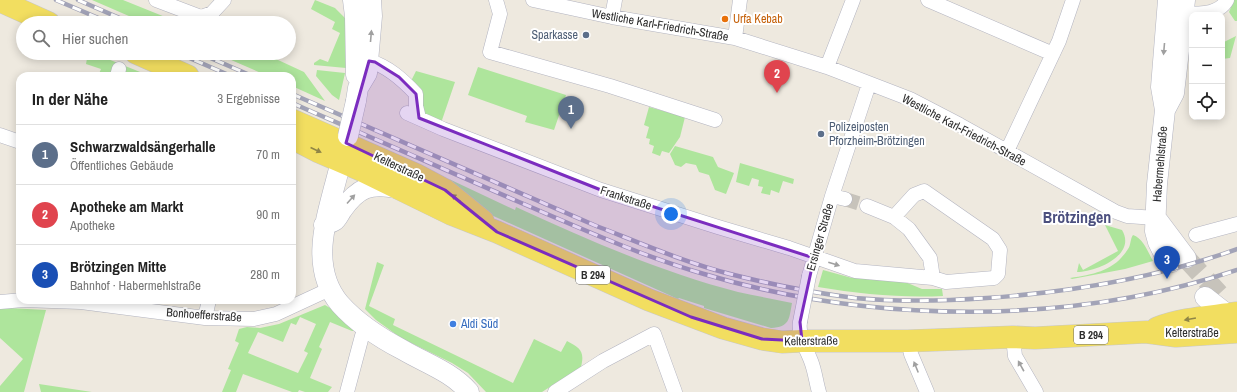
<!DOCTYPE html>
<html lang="de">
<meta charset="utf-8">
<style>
:root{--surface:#fff;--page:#f6f6f6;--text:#222;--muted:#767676;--line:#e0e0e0;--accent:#3f51fc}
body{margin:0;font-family:"Archivo Narrow",sans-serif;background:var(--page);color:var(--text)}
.controls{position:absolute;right:12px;top:12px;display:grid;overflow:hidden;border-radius:8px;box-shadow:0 2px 10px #0003}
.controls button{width:36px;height:36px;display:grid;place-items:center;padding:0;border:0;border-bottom:1px solid var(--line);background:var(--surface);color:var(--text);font:20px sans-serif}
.you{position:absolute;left:671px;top:214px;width:14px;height:14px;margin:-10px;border:3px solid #fff;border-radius:50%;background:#1a73e8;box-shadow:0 0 0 6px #1a73e833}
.badge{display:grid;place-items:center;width:26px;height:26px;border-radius:50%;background:var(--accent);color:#fff;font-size:13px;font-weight:700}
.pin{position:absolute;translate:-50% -33px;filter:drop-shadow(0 1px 2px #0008)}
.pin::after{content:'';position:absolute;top:21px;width:14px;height:12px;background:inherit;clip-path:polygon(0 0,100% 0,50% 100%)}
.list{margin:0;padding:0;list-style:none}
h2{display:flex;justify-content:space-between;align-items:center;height:52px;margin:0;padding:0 16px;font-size:17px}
h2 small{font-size:13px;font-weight:400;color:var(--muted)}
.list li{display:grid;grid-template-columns:26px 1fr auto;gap:12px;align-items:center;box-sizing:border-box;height:60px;padding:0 16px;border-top:1px solid var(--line)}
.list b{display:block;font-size:15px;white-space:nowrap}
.list p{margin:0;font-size:13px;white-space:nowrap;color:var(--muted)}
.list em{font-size:13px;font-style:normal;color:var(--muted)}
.icon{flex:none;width:22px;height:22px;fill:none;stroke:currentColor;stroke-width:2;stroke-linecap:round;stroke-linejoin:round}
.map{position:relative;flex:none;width:1237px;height:392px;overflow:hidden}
.search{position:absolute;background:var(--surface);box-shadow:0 2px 10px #0003;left:16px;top:16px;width:280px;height:44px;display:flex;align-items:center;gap:10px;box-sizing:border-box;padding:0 14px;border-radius:22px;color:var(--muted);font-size:15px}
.panel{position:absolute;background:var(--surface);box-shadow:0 2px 10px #0003;left:16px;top:72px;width:280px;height:232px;border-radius:12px}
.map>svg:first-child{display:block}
</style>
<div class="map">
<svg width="1237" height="392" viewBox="0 0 1237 392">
<rect width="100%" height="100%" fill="#eee9df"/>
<path fill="#aee59c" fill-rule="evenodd" d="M92,0H123L180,23H145Z
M315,0L335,8L346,19V68L314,65V63L320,59L328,62L340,33L332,29L335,22L311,9Z
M1234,0H1237V21H1235L1229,12Z
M1236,36L1230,58L1222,59V43Z
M88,53H93L150,76H98L101,69L86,64Z
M215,53H263L304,72L325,101L292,86V76H268Z
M478,67L566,95L554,130L525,122L527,116L468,95Z
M317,70L345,73L339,100L332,95L316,76Z
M416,71L455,82L441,123L424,114C422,107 424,96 422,90C420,87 414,83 411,81Z
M649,107L685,117L680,137L669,153L662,151L660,156L652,153L654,146L649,144L650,139L646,138L649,127L644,125Z
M675,146L713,157L718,167L734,173L726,194L715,190L709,175L699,172L696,165L686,163L681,167L675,165L670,154Z
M740,163L794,179L793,184L783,181L779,193L771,190L770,195L761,193L763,187L758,186L759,180L752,178L749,186L736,182Z
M449,179L515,210L516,207C588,240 661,272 738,292C756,296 774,299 792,303C789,319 790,327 771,328L704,308V306L679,298L678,299L489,214Z
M1105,225L1122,230C1137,255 1096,272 1077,272L1079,263L1083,270L1118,251Z
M1133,235C1143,238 1148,252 1153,261L1125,269L1072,279L1070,278C1095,274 1114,271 1128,249C1131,245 1130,239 1133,235Z
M377,262L384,265L369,306L395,319L393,325L513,383L534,339L561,352L567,341C580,348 585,351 581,367L542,392H486L468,373L452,363L401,338L376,320L365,309Z
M823,270L852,278L893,277L922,289H942L943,296C901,298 860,294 818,287Z
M325,305L330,308L355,331H352L330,322L319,347L322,349L310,378L332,387L328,392H305L299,390L298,392H292L243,374L236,392H222L231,370L228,369L239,343L235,341L239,329L247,327L260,328L279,324ZM300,317L316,324L304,351L308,353L298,373L248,353L258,332L283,342L291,323L296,325Z
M9,308L46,310L24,392H0V386L23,359L0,338V309Z
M39,384L92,392H41Z"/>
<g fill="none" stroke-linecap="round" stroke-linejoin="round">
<path stroke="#c7c3bb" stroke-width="14" stroke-dasharray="14 7" stroke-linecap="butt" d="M845,199L867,206"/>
<path stroke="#c7c3bb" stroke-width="20" stroke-dasharray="20 10" stroke-linecap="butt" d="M1186,258L1219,294"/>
<g stroke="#b3b4c0" stroke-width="15">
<path id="street" d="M156,0L201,17L212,13L224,0
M496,0L500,14L490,52L610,86L715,120
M533,0L612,17L735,38L827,67L910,99L960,125L1116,212L1127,216L1156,218
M928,0L1053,54
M1174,13C1190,14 1218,17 1227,0
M612,17L615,0
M735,38L740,0
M369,61C388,66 403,80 416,94V106L419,118
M827,67L853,0
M117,76L119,69
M407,113L443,129L601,190L718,227L789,248L855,271L933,278L946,282L994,278L998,274L1000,250L993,239L924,191L914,195L894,217
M0,135L20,142
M1007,151L1059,41L1073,0
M832,196L845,199
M867,206L894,217L909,229L930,258L933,278
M1196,235L1237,224
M809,276L832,196L869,84
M0,302L23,300L81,302L205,318L254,319L276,314L330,289
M205,318L209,300
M800,322C798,336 806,348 811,361C815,371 816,382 819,392
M1013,337L1015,356L1036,392
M908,341L911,354L927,392
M347,392L362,336L367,328
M555,392L603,361L654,334L675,392"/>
</g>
<g stroke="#b3b4c0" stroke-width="21">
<path id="secondary" d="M353,0L355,16L356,75
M1168,0L1161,87L1165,110L1157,184L1155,231L1158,242L1163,252L1172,262
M356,101L358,88L367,73L372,16L371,0
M1165,110L1174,93L1185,0
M345,147C341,160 338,174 334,188C324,226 311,270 340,304C357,323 380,338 403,350C425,363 452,372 469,392
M1156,218L1186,258
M324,225C337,221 335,221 342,210C358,188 369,183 396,188
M1205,297L1228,315L1236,322"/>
</g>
<g stroke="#c8c8c8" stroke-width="23">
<path id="primary" d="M0,1L49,23
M136,53L188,76
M292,120L415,174L445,190L483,221
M292,138L319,152L363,171L451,214L497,232L649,300L723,328L762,339L782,342L802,341H908L1013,337L1035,338L1146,332L1176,336L1237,332
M1157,328C1183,318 1210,317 1237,313"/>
</g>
<use href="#street" stroke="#fff" stroke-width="14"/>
<use href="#secondary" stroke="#fff" stroke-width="20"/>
<use href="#primary" stroke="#f2de60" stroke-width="22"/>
<g stroke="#a2a3b7" stroke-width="4.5">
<path id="rail" d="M56,0L110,23
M78,0L131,23
M178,53L231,76
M199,53L252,76
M292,94L594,225C640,243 686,263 734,275C774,285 814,293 855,298C899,302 943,301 987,298C1072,292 1157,278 1237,249
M292,103C368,136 444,169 519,202C580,228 641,256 704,274C872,324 1071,326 1237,270"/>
</g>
<use href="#rail" stroke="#fff" stroke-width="3" stroke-dasharray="9" stroke-linecap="butt"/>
<g stroke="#b3b4c0" stroke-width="15" stroke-linecap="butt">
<path id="street-bridge" d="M800,322L809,276"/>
</g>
<g stroke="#b3b4c0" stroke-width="21" stroke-linecap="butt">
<path id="secondary-bridge" d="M348,136L356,101"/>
</g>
<use href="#street-bridge" stroke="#fff" stroke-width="14"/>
<use href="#secondary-bridge" stroke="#fff" stroke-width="20"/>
</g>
<defs><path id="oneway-solid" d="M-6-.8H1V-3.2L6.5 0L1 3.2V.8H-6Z"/></defs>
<g fill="#a0a0a0">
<use href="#oneway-solid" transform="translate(371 36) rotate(-85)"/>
<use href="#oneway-solid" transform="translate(1164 49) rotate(95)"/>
<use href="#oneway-solid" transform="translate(351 199) rotate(-48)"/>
<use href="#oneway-solid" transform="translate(834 264) rotate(18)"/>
<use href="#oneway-solid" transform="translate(1021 366) rotate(-119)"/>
<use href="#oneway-solid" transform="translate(916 367) rotate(-112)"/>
</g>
<g fill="#908646">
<use href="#oneway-solid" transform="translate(316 150) rotate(25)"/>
<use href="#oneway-solid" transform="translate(456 198) rotate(-142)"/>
<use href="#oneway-solid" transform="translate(1190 319) rotate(170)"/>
</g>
<path fill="#7b2cbf" fill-opacity="0.2" stroke="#7b2cbf" stroke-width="3" stroke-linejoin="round" d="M369,61L375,62L399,77L416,94L419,118L601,190L814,258L800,322L802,341L762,339L691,317L497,232L445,190L346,143Z"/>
<circle fill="#e8710a" stroke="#fff" stroke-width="1.5" cx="725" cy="19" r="4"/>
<g fill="#5c6f8a" stroke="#fff" stroke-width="1.5">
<circle cx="586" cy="35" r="4"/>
<circle cx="821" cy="134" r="4"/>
</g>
<circle fill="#3f7fe0" stroke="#fff" stroke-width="1.5" cx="453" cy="324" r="4"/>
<g text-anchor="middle" stroke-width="4" stroke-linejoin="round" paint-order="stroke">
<g fill="#fff" stroke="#6c6c6c" stroke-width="1">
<rect x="576" y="266" width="34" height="18" rx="3"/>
<rect x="1074" y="326" width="34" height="18" rx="3"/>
</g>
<g font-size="11" font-weight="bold" fill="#2d2d2d">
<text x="593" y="279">B 294</text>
<text x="1091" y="339">B 294</text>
</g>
<g font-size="12" fill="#c56008" stroke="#fff" text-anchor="start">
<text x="733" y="23">Urfa Kebab</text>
</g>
<g font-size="12" fill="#2d2d2d" stroke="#fff">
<text transform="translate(660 25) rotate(10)" y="4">Westliche Karl-Friedrich-Straße</text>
<text transform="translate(964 130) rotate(28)" y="4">Westliche Karl-Friedrich-Straße</text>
<text transform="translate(1160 164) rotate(-85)" y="4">Habermehlstraße</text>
<text transform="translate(399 167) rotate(25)" y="4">Kelterstraße</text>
<text transform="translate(626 198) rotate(18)" y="4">Frankstraße</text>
<text transform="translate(820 237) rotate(-74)" y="4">Ersinger Straße</text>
<text transform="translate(204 315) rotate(4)" y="4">Bonhoefferstraße</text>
<text x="1192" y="337">Kelterstraße</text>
<text transform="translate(811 341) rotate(-1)" y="4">Kelterstraße</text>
</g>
<g font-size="12" fill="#4e5e75" stroke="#fff" text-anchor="end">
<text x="578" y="39">Sparkasse</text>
<text x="829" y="131" text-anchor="start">Polizeiposten<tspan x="829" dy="14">Pforzheim-Brötzingen</tspan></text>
</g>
<g font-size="12" fill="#366cbe" stroke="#fff" text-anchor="start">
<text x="461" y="328">Aldi Süd</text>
</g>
<g font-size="16" font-weight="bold" fill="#4c507f" stroke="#fff">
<text x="1077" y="223">Brötzingen</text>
</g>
</g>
</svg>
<div class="controls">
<button>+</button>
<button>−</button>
<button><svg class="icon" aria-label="locate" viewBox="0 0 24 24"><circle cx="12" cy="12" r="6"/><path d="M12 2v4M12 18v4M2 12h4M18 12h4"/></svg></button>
</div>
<div class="you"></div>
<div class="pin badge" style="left:571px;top:129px;background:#5c6f8a">1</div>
<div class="pin badge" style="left:777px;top:93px;background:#e0444e">2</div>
<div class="pin badge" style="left:1167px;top:279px;background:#1a4fb4">3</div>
<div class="search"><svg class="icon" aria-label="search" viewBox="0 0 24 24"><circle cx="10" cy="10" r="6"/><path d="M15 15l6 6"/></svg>Hier suchen</div>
<section class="panel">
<h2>In der Nähe<small>3 Ergebnisse</small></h2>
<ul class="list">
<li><span class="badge" style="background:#5c6f8a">1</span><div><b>Schwarzwaldsängerhalle</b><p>Öffentliches Gebäude</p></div><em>70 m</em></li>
<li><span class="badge" style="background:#e0444e">2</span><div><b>Apotheke am Markt</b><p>Apotheke</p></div><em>90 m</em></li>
<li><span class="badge" style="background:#1a4fb4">3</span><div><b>Brötzingen Mitte</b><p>Bahnhof · Habermehlstraße</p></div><em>280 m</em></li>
</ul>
</section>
</div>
